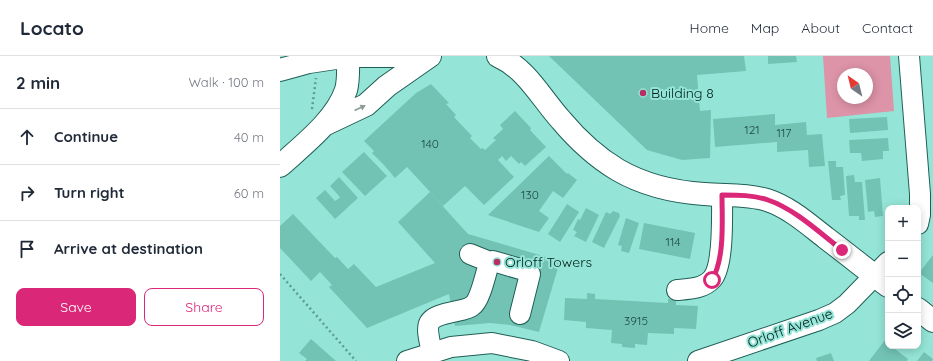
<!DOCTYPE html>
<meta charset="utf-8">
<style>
:root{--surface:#fff;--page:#f2f2f3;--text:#1f2937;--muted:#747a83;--line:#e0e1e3;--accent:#db2777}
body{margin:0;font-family:Quicksand,sans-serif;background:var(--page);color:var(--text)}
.controls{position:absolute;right:12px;bottom:12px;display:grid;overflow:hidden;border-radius:8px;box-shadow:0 2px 10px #0003}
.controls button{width:36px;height:36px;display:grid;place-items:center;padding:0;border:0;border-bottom:1px solid var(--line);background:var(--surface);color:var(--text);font:20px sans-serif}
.compass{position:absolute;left:557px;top:12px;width:36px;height:36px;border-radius:50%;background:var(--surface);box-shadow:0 2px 10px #0003;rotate:325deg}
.stop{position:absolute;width:12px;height:12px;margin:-9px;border:3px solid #db2777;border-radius:50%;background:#fff}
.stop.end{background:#db2777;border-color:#fff;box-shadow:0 1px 4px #0008}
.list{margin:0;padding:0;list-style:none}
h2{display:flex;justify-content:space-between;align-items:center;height:52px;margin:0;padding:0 16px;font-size:17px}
h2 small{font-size:13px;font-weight:400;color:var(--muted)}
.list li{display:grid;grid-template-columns:26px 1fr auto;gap:12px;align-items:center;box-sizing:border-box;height:56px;padding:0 16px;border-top:1px solid var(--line)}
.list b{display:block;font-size:15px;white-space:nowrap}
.list em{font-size:13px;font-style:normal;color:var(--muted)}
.actions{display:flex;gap:8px;padding:12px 16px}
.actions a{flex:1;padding:9px 0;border:1px solid var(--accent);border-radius:8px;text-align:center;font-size:14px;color:var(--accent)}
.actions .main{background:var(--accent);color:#fff}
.icon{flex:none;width:22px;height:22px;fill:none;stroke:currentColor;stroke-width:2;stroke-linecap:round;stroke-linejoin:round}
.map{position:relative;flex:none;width:653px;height:305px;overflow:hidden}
header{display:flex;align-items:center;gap:24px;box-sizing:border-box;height:56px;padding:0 20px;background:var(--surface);border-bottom:1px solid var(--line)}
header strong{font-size:19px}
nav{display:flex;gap:22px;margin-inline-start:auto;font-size:14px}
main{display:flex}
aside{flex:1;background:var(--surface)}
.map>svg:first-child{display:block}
</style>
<header>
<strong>Locato</strong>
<nav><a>Home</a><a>Map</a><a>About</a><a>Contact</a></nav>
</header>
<main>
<aside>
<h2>2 min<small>Walk · 100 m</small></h2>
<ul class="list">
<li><svg class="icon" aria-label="ahead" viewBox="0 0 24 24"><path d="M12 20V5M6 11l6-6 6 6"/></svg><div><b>Continue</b></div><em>40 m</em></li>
<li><svg class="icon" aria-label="right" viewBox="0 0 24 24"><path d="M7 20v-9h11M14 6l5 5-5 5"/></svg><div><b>Turn right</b></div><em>60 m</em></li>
<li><svg class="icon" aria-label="arrive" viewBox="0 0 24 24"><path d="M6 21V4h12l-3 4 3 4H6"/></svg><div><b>Arrive at destination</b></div></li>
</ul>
<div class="actions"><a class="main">Save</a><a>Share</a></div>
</aside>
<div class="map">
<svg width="653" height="305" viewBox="0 0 653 305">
<rect width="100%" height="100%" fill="#94e5d7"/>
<path fill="#dd93a8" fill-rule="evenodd" d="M543,0H610L614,55L547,62ZM563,18H587V42H563Z"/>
<path fill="#72c3b4" d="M269,0H464L466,15L417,19L420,55L431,54L430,102L402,104L367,94Z
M488,0H516L517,6L488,8Z
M151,28L169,47L166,48L176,59L174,61L192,80L190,82L201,93L203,92L205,94L216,84L213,82L223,73L220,69L235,55L251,72L250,74L266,91L245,110L241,106L239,108L231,100L226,105L222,100L218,104L234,121L204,149L185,130L163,150L127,111L115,122L104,109L92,97L94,95L84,85L136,37Z
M495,58V69L526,66L527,79L542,78L545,110L529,111L528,94L497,96V86L435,91L433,63Z
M607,61L608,74L570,77L569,63Z
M608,82L609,95H603V103L582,105L581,97H570L569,84Z
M84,96L107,120L85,140L62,116Z
M269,100L287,118L288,117L297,124L283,142L273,135L259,155L269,162L259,176L208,159Z
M548,105H556V111H563L565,139L560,140L561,144H552Z
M574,119L575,126H582L585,164H579V160H569L566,120Z
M59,121L78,142L55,163L36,142L45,134L55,145L58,143L60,141L50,130Z
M600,122L603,160L595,161L594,155L588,156L585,124Z
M150,136L188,178L280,205L259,276L230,269L210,267L175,270L169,238L87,272L49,231L52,229L40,216L31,225L0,192V170L13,158L55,202L57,201L68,213L74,208L96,231L155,207L118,166Z
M287,148L299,156L280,186L268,178Z
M306,152L319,159L306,186L294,180L297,176L293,174L298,163L300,164Z
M333,155L339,157L340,160L324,192L312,186L326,156L330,158Z
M346,162L359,167L349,197L341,195L342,190L338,189Z
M364,167L415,177L410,203L359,193Z
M653,199V227L639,217Z
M307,237L315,238V243L388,247V243H396V249L418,250L416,273L394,272V278L368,277L367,289L355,288V292L342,291V288L331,287L332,274L306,272V266L284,264L285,242L307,243Z
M608,280V290H611L628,303L627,305H589Z
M31,283L56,305H25L27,303L19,297Z
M644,296L653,303L652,305H637Z
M551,297L554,305H537L536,302Z"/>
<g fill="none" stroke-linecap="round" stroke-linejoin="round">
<g stroke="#205f56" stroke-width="22">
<path id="minor" d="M629,0L640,138V159L638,168
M190,198L205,204L209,207
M397,234C409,233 423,233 432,223C444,210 442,158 442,139
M152,297C145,265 144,262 177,255C182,254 188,253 192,250C200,245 206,217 209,207L213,205L247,215L250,218L240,258
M127,305L171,291L212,287L252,295L279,305
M418,305L539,264L555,257L567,248L608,206"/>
</g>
<g stroke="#205f56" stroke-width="24">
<path id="major" d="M218,0C247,13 261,42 281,64C297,83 316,101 338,114C364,129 394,136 424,138C446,140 467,138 487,144C509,151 528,168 546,182C567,198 587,214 608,230
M0,14L29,6L69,0H121
M46,68L86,49L107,30L150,0
M0,110C23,89 56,64 66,34C69,24 68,10 68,0
M638,253L653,265"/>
</g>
<path stroke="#5d9c92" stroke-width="2.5" stroke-dasharray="2 3" stroke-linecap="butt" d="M32,53L36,22
M0,218L76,305"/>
<use href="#minor" stroke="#fff" stroke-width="20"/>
<use href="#major" stroke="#fff" stroke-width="22"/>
</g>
<defs><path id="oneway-solid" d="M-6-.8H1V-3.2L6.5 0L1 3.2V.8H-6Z"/></defs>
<use fill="#8c9b99" href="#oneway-solid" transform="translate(80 52) rotate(-25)"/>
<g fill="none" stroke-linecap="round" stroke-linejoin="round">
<path stroke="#db2777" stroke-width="5" d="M432,224C445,202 442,164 442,139C458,139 474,139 488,144C515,153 541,178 562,194"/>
</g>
<g fill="#b92e65" stroke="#94e5d7" stroke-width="1.5">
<circle cx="363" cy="37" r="4"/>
<circle cx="217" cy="206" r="4"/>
</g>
<g text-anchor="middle" stroke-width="4" stroke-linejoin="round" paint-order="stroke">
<g font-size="12" fill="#1c4a42">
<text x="472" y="78">121</text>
<text x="504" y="81">117</text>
<text x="150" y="92">140</text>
<text x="250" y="143">130</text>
<text x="393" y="190">114</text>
<text x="356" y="269">3915</text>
</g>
<g font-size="14" fill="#00211c" stroke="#94e5d7" text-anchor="start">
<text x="371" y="42">Building 8</text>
<text x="225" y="211">Orloff Towers</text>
</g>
<g font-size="14" fill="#00211c" stroke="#94e5d7">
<text transform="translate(510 272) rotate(-20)" y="5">Orloff Avenue</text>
</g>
</g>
</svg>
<div class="controls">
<button>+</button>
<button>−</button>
<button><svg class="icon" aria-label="locate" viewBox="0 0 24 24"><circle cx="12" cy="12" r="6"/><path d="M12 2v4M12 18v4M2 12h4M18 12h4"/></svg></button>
<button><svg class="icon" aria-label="layers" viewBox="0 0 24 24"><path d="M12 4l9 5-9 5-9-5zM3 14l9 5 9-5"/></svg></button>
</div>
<svg class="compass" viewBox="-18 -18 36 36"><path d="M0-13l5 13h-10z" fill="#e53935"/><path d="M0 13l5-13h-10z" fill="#747a83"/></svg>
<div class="stop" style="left:432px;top:224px"></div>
<div class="stop end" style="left:562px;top:194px"></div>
</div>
</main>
